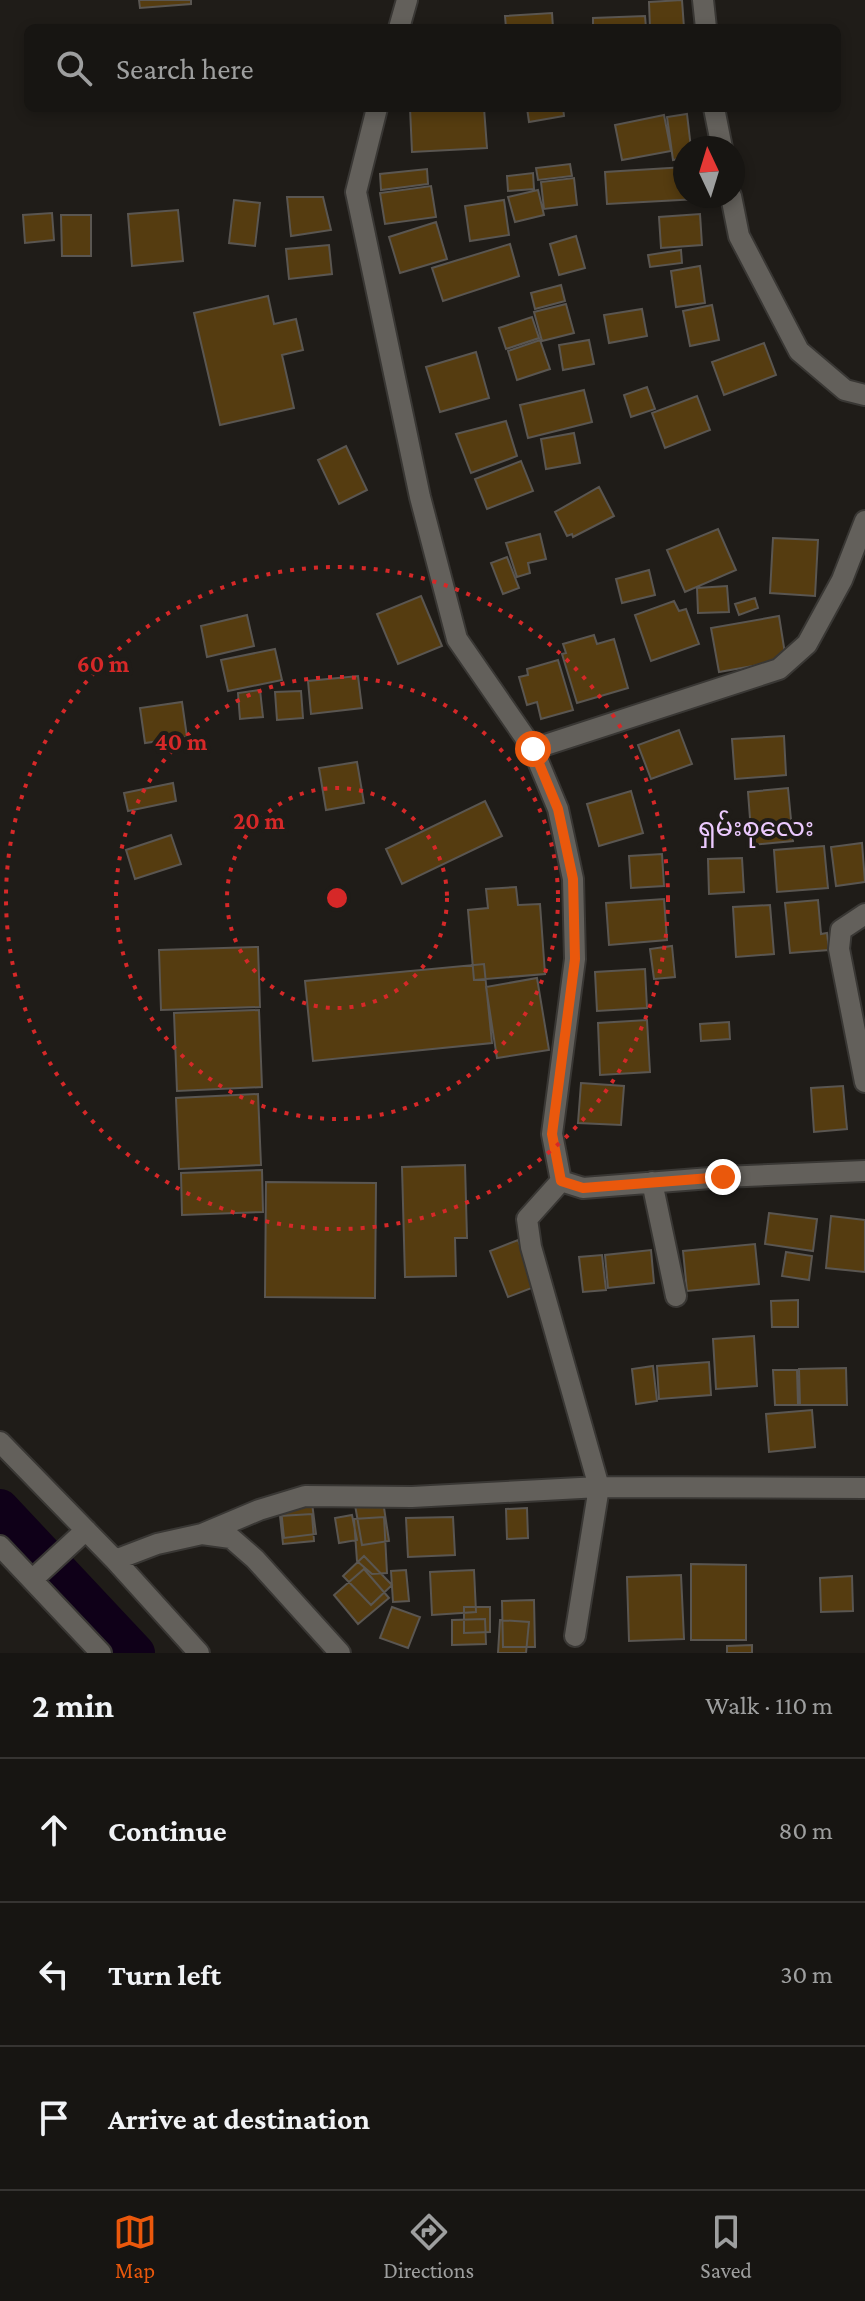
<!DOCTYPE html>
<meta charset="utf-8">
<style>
:root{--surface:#171512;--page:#201e1b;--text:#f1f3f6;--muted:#9e9f9f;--line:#363432;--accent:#ea580c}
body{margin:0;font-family:"Crimson Pro","Noto Sans Myanmar",serif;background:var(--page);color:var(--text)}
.compass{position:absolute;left:673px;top:136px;width:72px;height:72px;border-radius:50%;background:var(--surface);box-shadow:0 4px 12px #0003;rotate:356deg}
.stop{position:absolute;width:24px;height:24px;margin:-18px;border:6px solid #ea580c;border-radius:50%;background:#fff}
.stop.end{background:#ea580c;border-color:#fff;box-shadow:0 2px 8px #0008}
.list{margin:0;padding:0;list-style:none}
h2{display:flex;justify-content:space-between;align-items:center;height:104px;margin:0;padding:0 32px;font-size:34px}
h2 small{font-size:26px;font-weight:400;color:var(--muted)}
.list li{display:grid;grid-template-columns:52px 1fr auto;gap:24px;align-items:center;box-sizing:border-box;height:144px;padding:0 32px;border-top:2px solid var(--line)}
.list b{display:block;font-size:30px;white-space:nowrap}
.list em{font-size:26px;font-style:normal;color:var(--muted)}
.icon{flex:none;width:44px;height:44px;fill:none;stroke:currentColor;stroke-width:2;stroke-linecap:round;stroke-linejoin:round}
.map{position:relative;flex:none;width:865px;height:1653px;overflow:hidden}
.search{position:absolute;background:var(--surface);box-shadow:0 4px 12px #0003;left:24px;right:24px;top:24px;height:88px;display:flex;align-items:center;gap:20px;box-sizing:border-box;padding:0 28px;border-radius:12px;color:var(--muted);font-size:30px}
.sheet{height:536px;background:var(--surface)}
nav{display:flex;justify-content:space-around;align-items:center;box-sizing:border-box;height:112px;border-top:2px solid var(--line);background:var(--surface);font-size:22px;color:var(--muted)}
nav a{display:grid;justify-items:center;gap:4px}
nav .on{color:var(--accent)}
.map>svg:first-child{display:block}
</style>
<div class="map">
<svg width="865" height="1653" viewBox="0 0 865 1653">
<rect width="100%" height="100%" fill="#1f1c18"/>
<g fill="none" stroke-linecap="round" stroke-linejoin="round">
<path stroke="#0f0018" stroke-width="38" d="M0,1508L136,1653"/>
</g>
<path fill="#553c10" stroke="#5a5651" stroke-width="2" d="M139,0H191V4L140,8Z
M682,0L684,28H650L649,2Z
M552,13L553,28H506L505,16Z
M645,16L646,28H593V18Z
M410,108H484L487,148L412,152Z
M527,108H563L564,116L529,122Z
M687,114L691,148H685V158L673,160L667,117Z
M664,115L671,151L622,160L615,125Z
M570,164L572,176L538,180L536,168Z
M685,167V196H698V199L607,204L605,172Z
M427,169L428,184L381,190L380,174Z
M533,173L534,189L508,191L507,176Z
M574,178L577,205L544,209L541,182Z
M431,186L436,217L385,224L380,193Z
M538,190L544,215L515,222L508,197Z
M287,197H323L331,230L291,236Z
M234,200L260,203L255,246L229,243Z
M504,200L509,235L470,241L465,206Z
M178,210L183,261L132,266L128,214Z
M52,213L54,240L25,243L23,215Z
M700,214L702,245L661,248L659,217Z
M61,215H91V256H62Z
M436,222L447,259L400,273L389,237Z
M576,236L585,268L559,275L550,244Z
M510,244L519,276L443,301L432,268Z
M329,245L332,274L289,279L286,249Z
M681,250L682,263L650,267L648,255Z
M700,266L705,303L676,307L671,271Z
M561,285L565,301L535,309L531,293Z
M268,296L274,324L296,319L303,350L282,355L294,408L220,425L194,313Z
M566,304L574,333L542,341L534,312Z
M712,305L719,340L690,346L683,311Z
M642,309L647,336L609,343L604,315Z
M532,317L539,338L506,349L499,328Z
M540,340L550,369L517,380L508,351Z
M589,340L594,364L563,370L559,345Z
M764,343L776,375L724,395L712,362Z
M476,352L489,398L440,412L426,367Z
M647,387L655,409L631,417L624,395Z
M584,390L592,422L528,438L520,405Z
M697,396L710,430L665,448L652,413Z
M506,421L517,456L471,473L456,434Z
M574,433L580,463L546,469L541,439Z
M346,446L367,490L339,504L318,460Z
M521,461L533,491L487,509L475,479Z
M599,487L614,516L573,537L572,534L567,536L555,512Z
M718,529L736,570L685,592L667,550Z
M540,534L546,559L528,563L530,573L517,577L506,543Z
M773,538L818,540L815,596L770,593Z
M507,557L519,588L503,594L491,563Z
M649,570L655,595L622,603L616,579Z
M727,586L729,612L698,613L697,588Z
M421,596L442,646L398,664L377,614Z
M755,598L758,608L739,615L735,604Z
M674,601L679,611L686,609L699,644L651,661L635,615Z
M247,615L254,646L207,657L201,626Z
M779,616L786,660L719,672L711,628Z
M594,635L597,644L614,639L628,688L577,703L562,654L566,653L563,644Z
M275,649L282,680L228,691L221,660Z
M558,660L573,710L541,719L537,702L527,705L519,677L528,675L527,669Z
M358,676L362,708L311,714L308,681Z
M260,690L263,717L240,719L238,693Z
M301,691L303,718L277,720L275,692Z
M182,702L187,737L145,743L140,708Z
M679,730L692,764L651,779L638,745Z
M784,736L786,775L735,779L732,739Z
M357,762L364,803L326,810L319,768Z
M173,783L176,801L128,811L124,793Z
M788,788L793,841L752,845L748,792Z
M631,791L643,833L599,846L587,804Z
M485,801L502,836L402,884L386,849Z
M171,835L181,864L135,879L126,850Z
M862,843L865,882L836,886L831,847Z
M824,846L828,888L777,892L774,850Z
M662,854L664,886L631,888L629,856Z
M742,858L744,892L709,894L708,859Z
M516,887L518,905L540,904L545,974L474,980L468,910L488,908L486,889Z
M664,899L667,940L609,945L606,903Z
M818,900L821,934L827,933L829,950L790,953L785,903Z
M770,905L774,954L736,957L733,907Z
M672,946L675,977L654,979L650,949Z
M258,947L260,1007L161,1010L159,950Z
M484,964L492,1043L313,1061L305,981Z
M645,969L647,1008L597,1011L595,972Z
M537,978L549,1050L497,1058L486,987Z
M259,1010L262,1087L177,1091L174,1013Z
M647,1020L650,1072L600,1075L598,1023Z
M729,1022L730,1039L701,1041L700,1024Z
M581,1083L624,1086L621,1125L578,1123Z
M843,1086L847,1129L814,1132L811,1088Z
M258,1094L261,1165L179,1169L176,1098Z
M465,1165L467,1238H455L456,1276L405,1277L402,1167Z
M262,1170L263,1212L182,1215L181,1173Z
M266,1182L376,1183L375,1298L265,1297Z
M769,1213L817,1219L813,1251L765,1244Z
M831,1216L865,1220V1272L826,1268Z
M518,1240L537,1286L508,1297L490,1251Z
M755,1244L759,1284L687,1291L683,1251Z
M651,1250L654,1283L608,1288L605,1255Z
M786,1252L812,1256L809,1280L782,1276Z
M602,1255L606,1290L583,1292L579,1257Z
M798,1300V1327H772L771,1301Z
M754,1336L757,1386L716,1389L713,1339Z
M709,1362L711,1395L659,1399L657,1366Z
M653,1366L657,1401L636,1404L632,1369Z
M846,1368L847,1405H800L799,1369Z
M773,1370H797L798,1405H775Z
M812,1410L815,1447L769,1452L766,1414Z
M311,1495L316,1534L284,1538L280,1499Z
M383,1501L389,1541L362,1545L355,1505Z
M527,1508L528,1538L507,1539L506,1509Z
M312,1514L314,1541L283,1544L280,1516Z
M352,1515L357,1540L339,1543L335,1518Z
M384,1517L387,1573L372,1574L357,1561L354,1519Z
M453,1517L455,1555L408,1557L406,1518Z
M364,1556L392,1585L371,1605L343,1576Z
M691,1564L746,1565V1640H691Z
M364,1569L389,1598L358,1624L334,1595Z
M406,1570L409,1601L393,1602L391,1571Z
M474,1570L476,1612L432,1615L430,1572Z
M681,1575L684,1639L629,1641L627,1577Z
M852,1576L853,1611L821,1612L820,1578Z
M534,1600L535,1647H503L502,1601Z
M392,1607L420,1617L408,1648L380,1638Z
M464,1607H490V1632L464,1633Z
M485,1619L486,1644L452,1645V1620Z
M500,1620L529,1622L526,1653H498Z
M752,1645V1653H727V1646Z"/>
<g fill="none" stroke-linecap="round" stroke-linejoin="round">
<g stroke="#393734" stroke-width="24">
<path id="minor" d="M703,0L706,28
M399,28L407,0
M377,108L356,192L420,497L457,639L533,749L558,809L573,879L575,959L552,1134L561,1181L583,1188L723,1177L865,1171
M714,108L722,148
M731,196L739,236L799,351L845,390L865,395
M533,749L779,669L807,644L842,580L865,521
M865,914L841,930L839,949L865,1082
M561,1181L527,1219L531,1247L599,1487L575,1636
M652,1182L676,1296
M0,1442L115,1560L199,1653
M202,1534L259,1510L305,1496L412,1497L599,1487L865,1488
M0,1546L101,1653
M115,1560L157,1544L202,1534L231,1538L255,1559L340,1653
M32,1580L86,1530"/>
</g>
<use href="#minor" stroke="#63605b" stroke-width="20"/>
</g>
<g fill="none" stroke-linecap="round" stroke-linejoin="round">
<path stroke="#ea580c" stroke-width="10" d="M533,749L558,809L573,879L575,959L552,1134L561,1181L583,1188L723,1177"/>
</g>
<g fill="none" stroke="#d62828" stroke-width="4" stroke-dasharray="4 8">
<circle cx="337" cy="898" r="110"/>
<circle cx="337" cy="898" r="221"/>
<circle cx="337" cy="898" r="331"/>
</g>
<g text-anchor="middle" stroke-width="8" stroke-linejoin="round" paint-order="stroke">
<g font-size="26" fill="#eccaff" stroke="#1f1c18">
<text x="756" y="836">ရှမ်းစုလေး</text>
</g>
</g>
<circle cx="337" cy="898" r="12" fill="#d62828" stroke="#1f1c18" stroke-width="4"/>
<g font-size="24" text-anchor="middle" font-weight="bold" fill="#d62828" stroke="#1f1c18" stroke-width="8" stroke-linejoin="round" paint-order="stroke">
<text x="103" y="672">60 m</text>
<text x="181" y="750">40 m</text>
<text x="259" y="829">20 m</text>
</g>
</svg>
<svg class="compass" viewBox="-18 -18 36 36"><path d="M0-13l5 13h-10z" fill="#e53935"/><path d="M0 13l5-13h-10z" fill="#9e9f9f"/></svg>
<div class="stop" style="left:533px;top:749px"></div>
<div class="stop end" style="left:723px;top:1177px"></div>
<div class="search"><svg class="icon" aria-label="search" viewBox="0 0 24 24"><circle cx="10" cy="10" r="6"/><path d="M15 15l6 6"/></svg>Search here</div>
</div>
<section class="sheet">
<h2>2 min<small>Walk · 110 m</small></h2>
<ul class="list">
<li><svg class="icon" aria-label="ahead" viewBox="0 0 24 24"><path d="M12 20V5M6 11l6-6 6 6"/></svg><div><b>Continue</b></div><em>80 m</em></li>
<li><svg class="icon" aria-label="left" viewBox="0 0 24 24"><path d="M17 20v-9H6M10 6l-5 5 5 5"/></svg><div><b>Turn left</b></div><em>30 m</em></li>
<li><svg class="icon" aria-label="arrive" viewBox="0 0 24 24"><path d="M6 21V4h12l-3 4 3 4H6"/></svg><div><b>Arrive at destination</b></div></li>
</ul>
</section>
<nav>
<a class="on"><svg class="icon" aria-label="map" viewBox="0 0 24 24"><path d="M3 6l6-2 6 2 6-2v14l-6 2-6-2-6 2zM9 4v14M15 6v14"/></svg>Map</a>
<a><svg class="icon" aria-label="directions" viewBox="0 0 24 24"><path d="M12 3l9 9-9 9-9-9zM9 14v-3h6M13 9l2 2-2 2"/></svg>Directions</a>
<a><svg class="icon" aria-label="saved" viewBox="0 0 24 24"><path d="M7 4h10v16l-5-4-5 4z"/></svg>Saved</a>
</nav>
